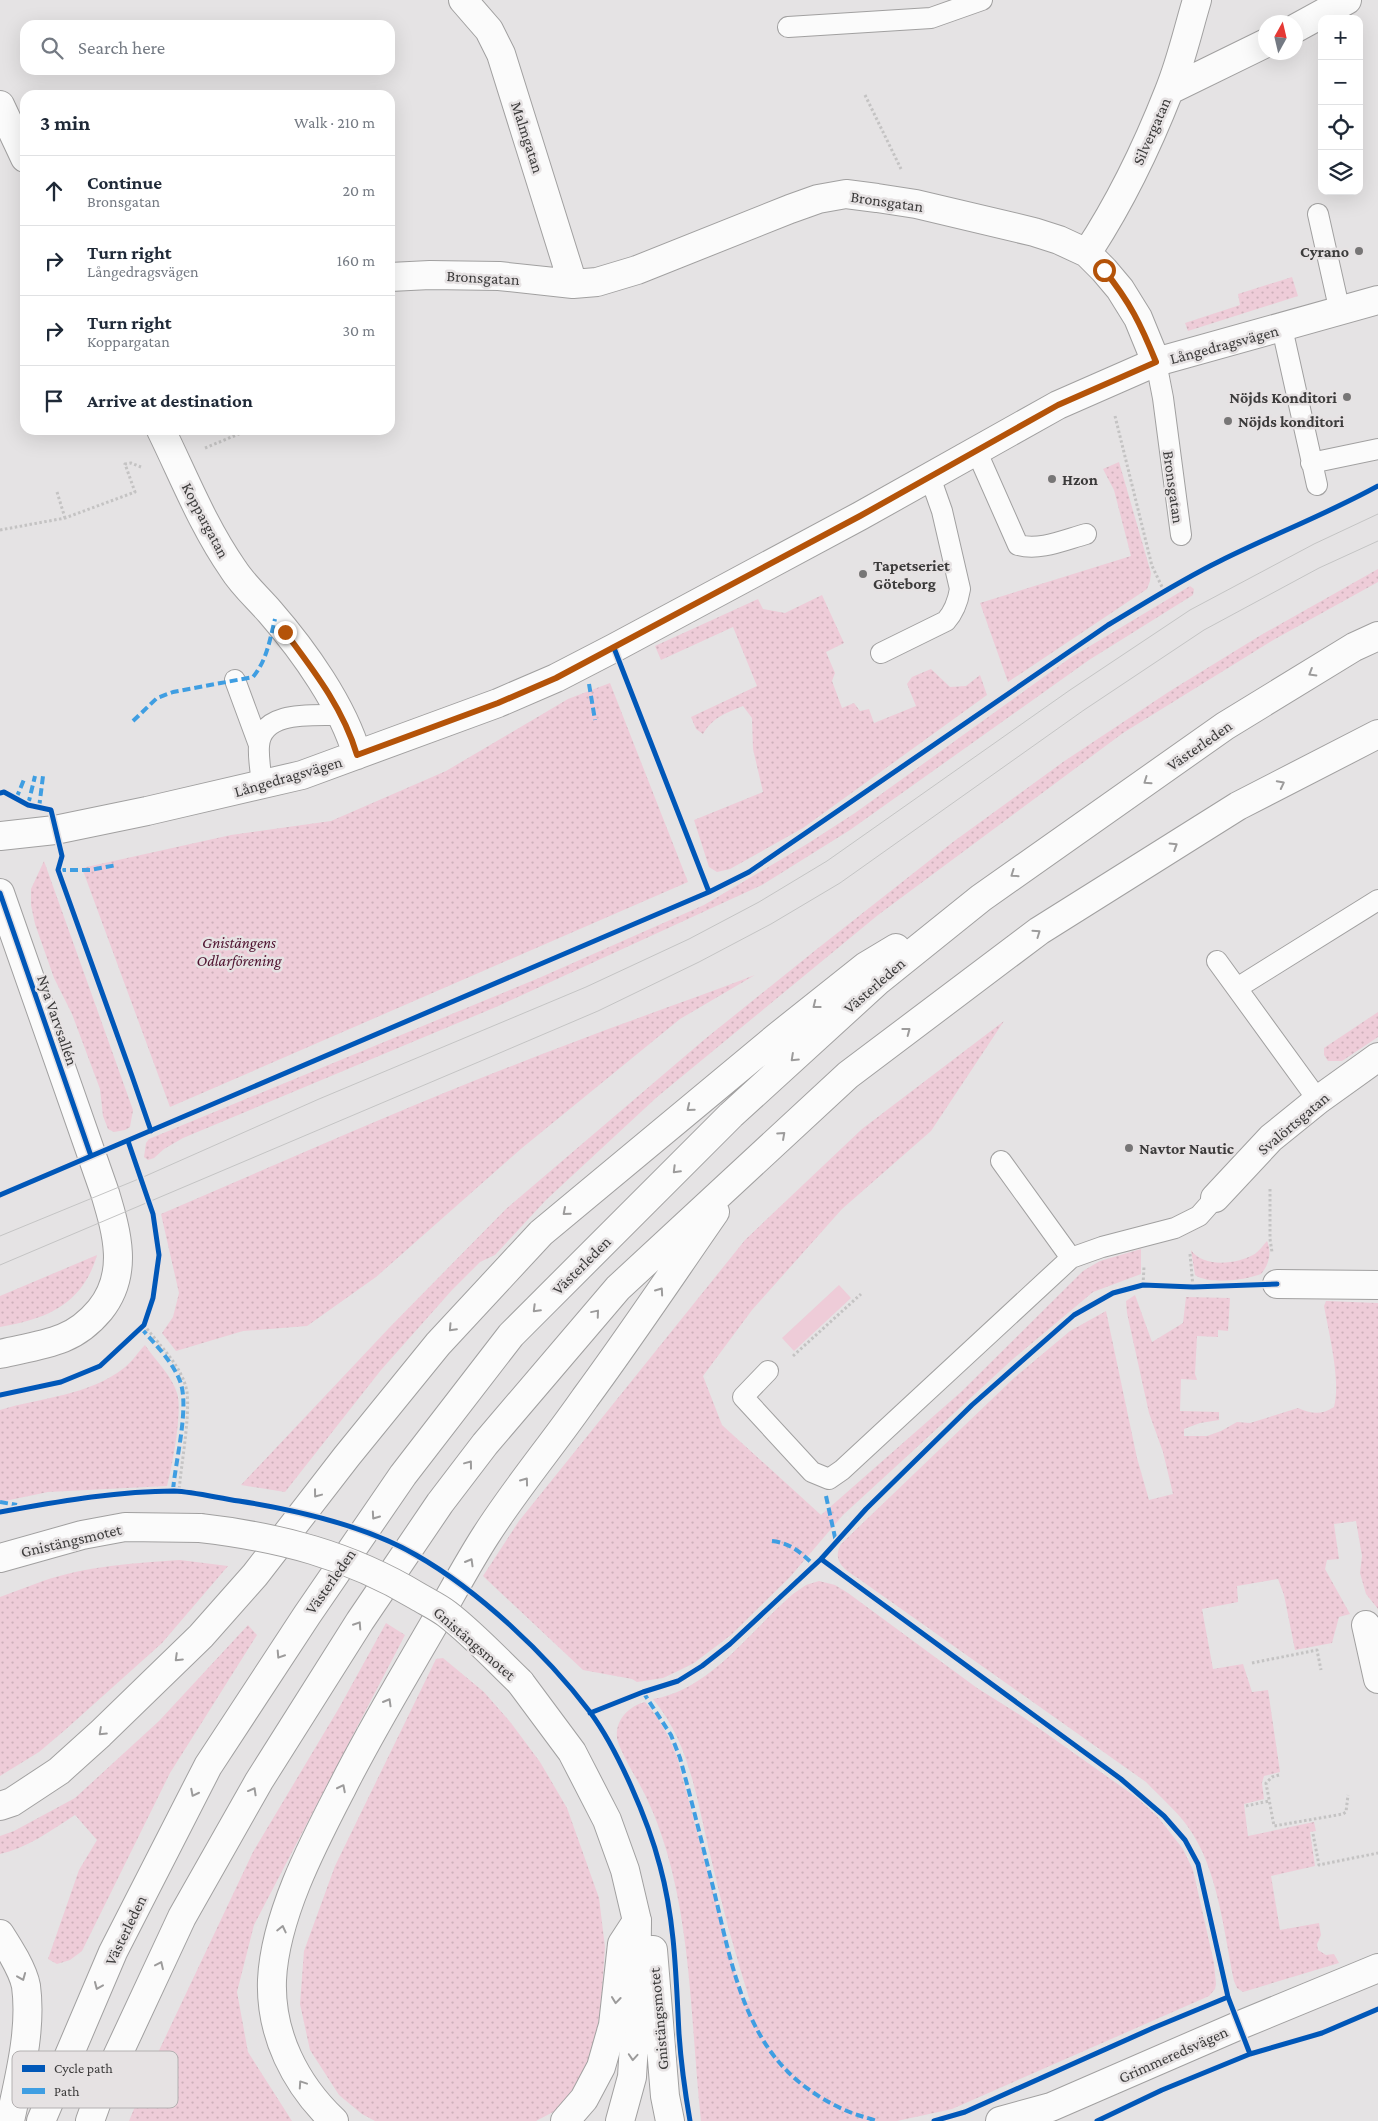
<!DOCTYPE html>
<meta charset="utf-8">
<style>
:root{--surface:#fff;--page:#f6f6f7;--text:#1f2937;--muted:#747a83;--line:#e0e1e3}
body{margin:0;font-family:"Crimson Pro",serif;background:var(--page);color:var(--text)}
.controls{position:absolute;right:15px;top:15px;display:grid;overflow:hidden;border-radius:10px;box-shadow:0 5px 20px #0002}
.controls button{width:45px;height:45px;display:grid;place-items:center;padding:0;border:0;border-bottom:1px solid var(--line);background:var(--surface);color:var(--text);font:25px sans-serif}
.compass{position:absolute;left:1258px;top:15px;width:45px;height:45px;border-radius:50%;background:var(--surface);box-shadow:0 5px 20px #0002;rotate:8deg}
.stop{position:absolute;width:15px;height:15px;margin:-11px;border:4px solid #b45309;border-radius:50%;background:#fff}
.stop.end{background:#b45309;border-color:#fff;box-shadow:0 1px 5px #0008}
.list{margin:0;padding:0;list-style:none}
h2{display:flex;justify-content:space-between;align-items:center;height:65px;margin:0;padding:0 20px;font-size:21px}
h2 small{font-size:16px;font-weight:400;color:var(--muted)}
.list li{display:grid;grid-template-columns:32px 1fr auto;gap:15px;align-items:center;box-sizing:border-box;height:70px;padding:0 20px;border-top:1px solid var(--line)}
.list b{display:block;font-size:19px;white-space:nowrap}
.list p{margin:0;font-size:16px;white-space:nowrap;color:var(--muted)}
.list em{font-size:16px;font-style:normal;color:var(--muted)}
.icon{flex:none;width:28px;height:28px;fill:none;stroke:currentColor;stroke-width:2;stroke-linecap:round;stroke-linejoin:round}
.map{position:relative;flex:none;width:1378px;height:2121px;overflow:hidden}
.search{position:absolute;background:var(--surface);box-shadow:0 5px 20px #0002;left:20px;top:20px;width:375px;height:55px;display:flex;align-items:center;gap:12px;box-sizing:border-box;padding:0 18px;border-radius:15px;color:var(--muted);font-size:19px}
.panel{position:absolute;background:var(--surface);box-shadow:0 5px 20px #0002;left:20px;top:90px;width:375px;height:345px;border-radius:15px}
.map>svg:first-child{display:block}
</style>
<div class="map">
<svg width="1378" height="2121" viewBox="0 0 1378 2121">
<defs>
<pattern id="grass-dots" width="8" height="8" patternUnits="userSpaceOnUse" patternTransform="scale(1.25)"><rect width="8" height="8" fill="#eeccd8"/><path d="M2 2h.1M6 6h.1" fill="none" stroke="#cdb0ba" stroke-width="1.8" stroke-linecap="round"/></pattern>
</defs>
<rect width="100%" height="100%" fill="#e5e3e4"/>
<path fill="url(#grass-dots)" d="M1292,277L1298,296L1188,331L1185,323L1240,305L1238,294Z
M1119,462L1151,573L1150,581L1147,589L1008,682L980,603L1131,556L1114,490L1103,469Z
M1378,569V582L1275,639L1123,733L878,915L657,1097L546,1200L495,1255L480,1262L452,1290L381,1370L285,1492L241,1485L390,1327L506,1209L705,1039L817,949L953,842L1063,762L1170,691L1261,635Z
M1190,586L1194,589L1193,595L1089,660L850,830L762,885L496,1007L183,1138L164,1149L154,1158L148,1160L144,1157L146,1143L149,1139L539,978L704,905L807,844L855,813L1070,658Z
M822,595L844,643L826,652L835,673L832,681L842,708L854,703L860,711L869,709L874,723L916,706L907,684L912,677L931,669L950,687L966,686L980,675L987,695L803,828L730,869L717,872L709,867L694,820L763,792L753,749L752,718L743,706C726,713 713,717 703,734L696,729L691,717L757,686L733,627L661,660L655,646L758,599L763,609L785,613Z
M610,683L688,882L170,1107L82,868L231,835L331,821L446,771L568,699Z
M44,861L133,1110L130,1127L125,1130L114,1132L108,1129L103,1116L100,1089L72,1014L54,978L35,924L31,905V889Z
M755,975L680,1019L522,1148L376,1277L307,1326L243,1331L176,1351L162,1333L173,1317L179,1293L161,1214C298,1155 435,1094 574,1042C634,1019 695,998 755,975Z
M1378,1012V1037L1342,1061H1328L1324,1055V1048Z
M1004,1021L931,1131L842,1209L752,1310L703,1376L722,1425L821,1515L961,1392L1083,1271L1100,1261L1141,1249V1274L1093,1292L1013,1359L843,1515L790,1577L731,1635L694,1663L678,1671L663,1678L637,1682L632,1679L583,1670L483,1576L519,1521L745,1240L862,1129Z
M1267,1241C1272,1252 1269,1265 1261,1274C1245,1280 1210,1285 1195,1275L1191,1250C1203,1268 1237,1264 1253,1255C1259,1252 1263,1245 1267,1241Z
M97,1255C83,1304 47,1319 0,1327V1296Z
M1135,1295L1152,1342L1183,1323L1186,1297L1230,1298L1228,1331L1218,1330V1337L1197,1336L1195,1374L1197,1380L1181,1379L1180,1411L1219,1412V1420L1200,1423L1184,1429V1436H1207L1221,1431L1237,1422L1250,1423L1298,1408C1311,1414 1322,1415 1334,1407C1341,1381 1329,1334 1324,1306L1326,1301L1378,1303V1609L1366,1594L1360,1573L1362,1556L1356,1521L1334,1524L1339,1559L1327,1560L1325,1569L1350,1614L1339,1617L1332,1643L1295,1650L1284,1595L1278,1579L1237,1586L1238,1602L1202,1609L1213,1669L1243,1664L1252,1692L1268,1690L1280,1772L1264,1776L1262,1783L1264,1799L1244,1804L1248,1836L1314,1822L1316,1831L1310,1832L1315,1866L1271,1876L1280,1930L1319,1923L1321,1935L1317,1944L1318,1950L1326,1955L1334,1954L1339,1963L1243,1992L1237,1988L1234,1981C1224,1933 1218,1868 1188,1827C1177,1811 1160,1797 1146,1782L859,1579C846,1570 831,1562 841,1544L1014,1378L1070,1331L1106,1311L1137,1458L1149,1500L1173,1494L1163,1452L1149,1413L1127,1313L1126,1301Z
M145,1345C155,1360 172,1376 177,1393C183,1409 172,1468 167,1486L48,1492L0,1502V1410C42,1397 88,1396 124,1368C132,1362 138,1352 145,1345Z
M180,1560L228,1566L162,1643L65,1730L39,1752L0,1776V1597C14,1592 29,1586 43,1581C87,1566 134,1563 180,1560Z
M819,1581L835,1585L848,1593L977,1688L1023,1717L1136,1797L1158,1817L1183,1849L1193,1870L1214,1963L1216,1984L1215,1989L1209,1996L952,2109L897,2121H701C692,2038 692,1953 672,1871C666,1847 658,1822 647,1799C641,1785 619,1751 617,1738C615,1720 629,1706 645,1702C660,1719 669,1736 677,1757L742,2000L750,2001C735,1954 722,1906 711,1858C697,1803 691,1744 653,1699C710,1690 751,1630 793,1594L806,1585Z
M386,1623L405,1635L254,1925L237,1992L248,2052L292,2121H129L155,2059L253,1852L339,1708Z
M248,1625L257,1635L170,1773L82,1951L70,1960L57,1964L48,1959L79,1870L97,1840L75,1815C52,1830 27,1848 0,1854V1836L14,1831L75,1798L159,1721Z
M443,1658L484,1692L511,1723L540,1762L567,1808L599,1898L605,1947L601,2005L595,2044L579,2084L557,2110L536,2121H375L362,2114L339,2095L310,2050L300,2004L304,1951L335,1866L436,1659Z"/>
<path fill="#eeccd8" d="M839,1285L851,1298L794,1351L782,1338Z"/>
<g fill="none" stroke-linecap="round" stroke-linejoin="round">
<g stroke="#a1a0a0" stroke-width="22">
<path id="service" d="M788,27L931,18L982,0
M1318,214L1340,312
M1282,328L1317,485
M1156,362L1163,398L1181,535
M976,450L1018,545C1040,551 1064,540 1086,534
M1311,463L1378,449
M881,653L946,621C954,612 958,601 960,589L942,511L930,477
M235,680L259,745
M262,785C261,772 258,758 259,746C261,709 316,716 342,715
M1217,961L1318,1100
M1237,988L1378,900
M1001,1161L1071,1258
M768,1371L743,1397L812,1472L829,1479L842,1470L1071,1258L1102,1247L1175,1228L1199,1216L1215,1198"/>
</g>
<g stroke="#a1a0a0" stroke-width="30">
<path id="minor" d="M463,0L489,30L501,54L573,284
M1296,28L1347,0
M1170,90L1266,43
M0,105L25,158
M1087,253C1120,203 1147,147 1169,91C1181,62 1188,30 1197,0
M390,277L430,275L499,276L573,284L597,282L637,270L790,209L818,199L846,194L877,198L916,204L1034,232L1059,240L1087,253L1104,270L1120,289L1138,318L1156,362
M161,430C184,477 203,526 233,569C243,585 258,598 270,612C304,651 343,706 357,755
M0,836L55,830L147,811L302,775L498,703L556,678L614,648L860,516L1058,405L1156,362L1378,300
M1215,1198L1271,1138L1318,1100L1378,1057
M1277,1284L1378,1285
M1366,1625L1378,1679"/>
</g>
<g stroke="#a1a0a0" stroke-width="30">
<path id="tertiary" d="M0,893L105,1193C117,1233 129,1274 100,1310C90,1322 78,1332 63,1338C43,1346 21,1349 0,1354
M0,1558L82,1535L125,1527L200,1528
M520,1682L572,1752L607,1820L625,1870L637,1921L636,2011L632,2077L620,2121
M653,1950L665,2096L670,2121
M1000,2121L1051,2107L1240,2025L1378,1968"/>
</g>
<g stroke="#a1a0a0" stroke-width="30">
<path id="trunk" d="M0,1806L12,1802L59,1771L100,1734L201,1636L255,1575L347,1456L438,1344L541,1233L778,1036L866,966L896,948
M0,1934C9,1948 23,1970 26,1986C32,2030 19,2078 10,2121
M41,2121L113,1952L208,1766L307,1615L403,1475L511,1335L731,1115L879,980L981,898L1225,726L1354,647L1378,636
M90,2121L100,2093L182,1917L259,1781L360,1621L440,1503L485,1444L618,1288L848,1075L1039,931L1238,806L1378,734
M334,2121C295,2084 270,2034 272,1980C275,1916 313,1844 342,1788C369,1734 400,1683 430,1631C449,1599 466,1566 486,1535C516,1488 553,1444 585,1398C630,1337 672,1274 715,1212
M565,2121L584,2099L601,2067L613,2025L622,1944L637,1921"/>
</g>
<path stroke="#c4c3c3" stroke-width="3" stroke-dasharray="2.5 2.5" stroke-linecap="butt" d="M865,95L901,169
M1115,416L1152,566L1164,591
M205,448L246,431
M57,492L65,518
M0,530L65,518L135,492L125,464L131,463L141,467
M1270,1189V1239L1272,1252
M1190,1254L1193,1287
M1143,1285L1144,1267
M144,1325C159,1345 183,1367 187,1392C190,1419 181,1464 179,1492
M793,1356L861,1294
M1252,1663L1317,1650L1321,1670
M1279,1775L1272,1777L1266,1783L1274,1826L1343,1814L1346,1812L1348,1795
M1246,1806L1269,1801
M1313,1834L1319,1865L1378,1853"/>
<use href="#service" stroke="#fbfbfb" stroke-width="20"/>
<use href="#minor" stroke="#fbfbfb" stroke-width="28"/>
<use href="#tertiary" stroke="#fbfbfb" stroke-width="28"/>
<use href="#trunk" stroke="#fbfbfb" stroke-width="28"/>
<path stroke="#c4c4c4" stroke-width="1" d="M0,1236L141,1178L319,1099L586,987L689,939L759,902L827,861L1070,690L1190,610L1314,544L1378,514
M0,1265L495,1055L598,1011L699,962L771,924L840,883L1084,710L1204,630L1319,568L1378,541"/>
<g stroke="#a1a0a0" stroke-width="30" stroke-linecap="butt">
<path id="tertiary-bridge" d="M200,1528C279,1537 349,1555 417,1596C427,1602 438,1607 447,1614C473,1634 496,1659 520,1682"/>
</g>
<use href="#tertiary-bridge" stroke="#fbfbfb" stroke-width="28"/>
<path stroke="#3f9ee2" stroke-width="4" stroke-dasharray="8 4" stroke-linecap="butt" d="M589,684L595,720
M133,721L157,698L173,692L253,677C267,660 270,639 275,619
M16,799L25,777
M28,805L35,776
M39,808L43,776
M58,870H90L117,865
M141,1328C155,1344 172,1361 180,1381C190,1407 175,1462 173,1491
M826,1496L836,1542
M0,1502L17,1505
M772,1541C791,1543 801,1553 814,1565
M643,1692L671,1735L680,1758C692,1802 703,1847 714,1891C729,1953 741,2025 788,2072C805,2089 829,2104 852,2113C860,2116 868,2118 877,2121"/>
<g stroke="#e6e2e3" stroke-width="8">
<path id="cycleway" d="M614,648L709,892
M0,793L4,792L28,805L51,810L62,856L58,870L132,1076L151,1131
M0,893L91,1156
M0,1195L709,892L749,872L1108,625C1145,603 1181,580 1220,561C1272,535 1327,514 1378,486
M0,1395L61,1382L100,1366L144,1325L153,1298L159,1255L153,1214L128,1141
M0,1512C57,1502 116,1491 174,1491C195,1492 218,1498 239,1501C296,1510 366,1526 416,1555C479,1591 546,1654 590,1712C618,1750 648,1820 660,1866C675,1921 676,1977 679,2034C681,2063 685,2092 690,2121
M821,1559L866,1509L972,1405L1074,1315L1113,1293L1143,1285L1193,1287L1277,1284
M590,1713L643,1692L678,1681L702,1666L730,1644L821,1559L1121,1779L1164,1816L1185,1840L1198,1864L1228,1997L1250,2054
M934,2121L965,2112L1153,2028L1228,1997
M1097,2121L1162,2090L1250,2054L1322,2033L1378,2009"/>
</g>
<use href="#cycleway" stroke="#0057b8" stroke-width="5"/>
</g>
<defs><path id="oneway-chevron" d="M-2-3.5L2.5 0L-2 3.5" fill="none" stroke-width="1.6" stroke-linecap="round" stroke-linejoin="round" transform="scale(1.25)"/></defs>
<g stroke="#9c9b9b">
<use href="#oneway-chevron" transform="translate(1312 673) rotate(149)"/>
<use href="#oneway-chevron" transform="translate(1147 781) rotate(145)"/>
<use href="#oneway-chevron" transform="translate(1281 784) rotate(-27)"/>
<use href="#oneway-chevron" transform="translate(1174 846) rotate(-32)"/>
<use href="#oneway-chevron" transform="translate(1014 874) rotate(145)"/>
<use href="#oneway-chevron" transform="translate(1037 933) rotate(-35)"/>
<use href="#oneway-chevron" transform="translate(816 1005) rotate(142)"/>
<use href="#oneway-chevron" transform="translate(907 1031) rotate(-37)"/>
<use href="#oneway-chevron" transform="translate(794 1058) rotate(137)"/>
<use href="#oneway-chevron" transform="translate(690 1108) rotate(141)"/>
<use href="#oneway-chevron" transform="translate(782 1135) rotate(-42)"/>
<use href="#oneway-chevron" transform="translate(676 1170) rotate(135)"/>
<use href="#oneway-chevron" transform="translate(566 1212) rotate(139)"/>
<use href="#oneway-chevron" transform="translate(660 1291) rotate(-55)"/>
<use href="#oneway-chevron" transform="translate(536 1309) rotate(135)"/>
<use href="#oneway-chevron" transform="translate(596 1313) rotate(-50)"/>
<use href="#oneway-chevron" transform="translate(452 1328) rotate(133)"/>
<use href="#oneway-chevron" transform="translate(469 1464) rotate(-53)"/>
<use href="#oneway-chevron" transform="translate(525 1481) rotate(-54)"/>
<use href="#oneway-chevron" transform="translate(317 1494) rotate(127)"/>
<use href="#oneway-chevron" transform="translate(375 1516) rotate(125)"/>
<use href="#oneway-chevron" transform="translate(470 1562) rotate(-60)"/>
<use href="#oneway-chevron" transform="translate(358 1625) rotate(-57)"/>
<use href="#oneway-chevron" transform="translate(280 1655) rotate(123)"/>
<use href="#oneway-chevron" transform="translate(178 1658) rotate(136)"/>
<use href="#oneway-chevron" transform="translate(388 1702) rotate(-60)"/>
<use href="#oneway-chevron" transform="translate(102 1732) rotate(137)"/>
<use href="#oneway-chevron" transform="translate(342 1788) rotate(-63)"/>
<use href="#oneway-chevron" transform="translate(253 1791) rotate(-61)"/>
<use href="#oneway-chevron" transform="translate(194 1793) rotate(117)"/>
<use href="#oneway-chevron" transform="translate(282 1929) rotate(-77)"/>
<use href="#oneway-chevron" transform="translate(160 1965) rotate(-65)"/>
<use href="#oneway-chevron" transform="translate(22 1977) rotate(68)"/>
<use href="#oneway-chevron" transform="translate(98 1986) rotate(113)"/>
<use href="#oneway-chevron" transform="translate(616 2000) rotate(96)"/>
<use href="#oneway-chevron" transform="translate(633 2057) rotate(94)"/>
<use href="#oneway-chevron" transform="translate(302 2084) rotate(-124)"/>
</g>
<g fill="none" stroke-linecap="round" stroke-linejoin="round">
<path stroke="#b45309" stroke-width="6" d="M285,632C314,671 343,708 357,755L498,703L556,678L860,516L1058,405L1156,362C1141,325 1130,302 1104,270"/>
</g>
<g fill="#777676" stroke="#e6e2e3" stroke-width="2">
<circle cx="1359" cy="251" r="5"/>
<circle cx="1347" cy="397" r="5"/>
<circle cx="1228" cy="421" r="5"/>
<circle cx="1052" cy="479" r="5"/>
<circle cx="863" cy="574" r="5"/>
<circle cx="1129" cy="1148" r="5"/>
</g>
<g text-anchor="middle" stroke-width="5" stroke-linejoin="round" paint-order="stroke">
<g font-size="16" fill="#3c3b3b" stroke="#e6e2e3">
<text transform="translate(1151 131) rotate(-66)" y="6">Silvergatan</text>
<text transform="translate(528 137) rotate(72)" y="6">Malmgatan</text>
<text transform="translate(887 201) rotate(8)" y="6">Bronsgatan</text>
<text transform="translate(483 277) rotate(3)" y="6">Bronsgatan</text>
<text transform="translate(1224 344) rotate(-15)" y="6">Långedragsvägen</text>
<text transform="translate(1174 487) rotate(82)" y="6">Bronsgatan</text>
<text transform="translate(206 520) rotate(62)" y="6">Koppargatan</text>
<text transform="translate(1199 745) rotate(-35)" y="6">Västerleden</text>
<text transform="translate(288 776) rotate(-16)" y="6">Långedragsvägen</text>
<text transform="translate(874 985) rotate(-41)" y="6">Västerleden</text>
<text transform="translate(58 1020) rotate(71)" y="6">Nya Varvsallén</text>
<text transform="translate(1293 1123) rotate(-40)" y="6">Svalörtsgatan</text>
<text transform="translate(581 1265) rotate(-45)" y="6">Västerleden</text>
<text transform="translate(71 1540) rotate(-13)" y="6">Gnistängsmotet</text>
<text transform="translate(330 1581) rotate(-55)" y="6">Västerleden</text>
<text transform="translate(475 1643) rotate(41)" y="6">Gnistängsmotet</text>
<text transform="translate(125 1930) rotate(-64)" y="6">Västerleden</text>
<text transform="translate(658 2019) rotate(-95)" y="6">Gnistängsmotet</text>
<text transform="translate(1173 2054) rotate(-24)" y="6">Grimmeredsvägen</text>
</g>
<g font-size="16" font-weight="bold" fill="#3c3b3b" stroke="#e6e2e3" text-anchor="start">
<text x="1349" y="257" text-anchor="end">Cyrano</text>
<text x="1337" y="403" text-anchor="end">Nöjds Konditori</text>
<text x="1238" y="427">Nöjds konditori</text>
<text x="1062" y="485">Hzon</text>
<text x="873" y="571">Tapetseriet<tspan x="873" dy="18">Göteborg</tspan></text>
<text x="1139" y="1154">Navtor Nautic</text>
</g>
<g font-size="16" font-style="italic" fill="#4e122f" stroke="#e6e2e3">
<text x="239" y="948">Gnistängens<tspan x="239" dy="18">Odlarförening</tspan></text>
</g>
</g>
<rect x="12" y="2051" width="166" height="57" rx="8" fill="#e6e2e3" stroke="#b3b0b1" stroke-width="1"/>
<rect x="22" y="2065" width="23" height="7" fill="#0057b8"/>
<rect x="22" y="2088" width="23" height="6" fill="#3f9ee2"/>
<g font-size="14" fill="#3c3b3b">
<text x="54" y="2073">Cycle path</text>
<text x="54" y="2096">Path</text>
</g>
</svg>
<div class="controls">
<button>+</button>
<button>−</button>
<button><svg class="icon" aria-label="locate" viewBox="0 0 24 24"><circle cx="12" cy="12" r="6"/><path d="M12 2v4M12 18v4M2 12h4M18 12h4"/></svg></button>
<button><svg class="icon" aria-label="layers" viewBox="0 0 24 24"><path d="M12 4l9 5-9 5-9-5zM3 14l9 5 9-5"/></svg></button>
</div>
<svg class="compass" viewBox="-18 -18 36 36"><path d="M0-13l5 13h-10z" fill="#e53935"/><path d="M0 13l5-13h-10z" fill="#747a83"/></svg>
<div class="stop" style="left:1104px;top:270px"></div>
<div class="stop end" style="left:285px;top:632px"></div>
<div class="search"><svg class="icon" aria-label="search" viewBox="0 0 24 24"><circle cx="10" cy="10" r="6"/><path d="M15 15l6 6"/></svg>Search here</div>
<section class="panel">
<h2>3 min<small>Walk · 210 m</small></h2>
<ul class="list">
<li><svg class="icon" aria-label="ahead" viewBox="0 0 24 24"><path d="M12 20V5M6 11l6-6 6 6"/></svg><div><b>Continue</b><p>Bronsgatan</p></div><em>20 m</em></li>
<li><svg class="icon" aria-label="right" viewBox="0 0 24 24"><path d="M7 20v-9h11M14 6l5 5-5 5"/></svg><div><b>Turn right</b><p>Långedragsvägen</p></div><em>160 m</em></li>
<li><svg class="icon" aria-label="right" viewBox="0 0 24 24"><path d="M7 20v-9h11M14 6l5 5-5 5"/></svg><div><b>Turn right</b><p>Koppargatan</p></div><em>30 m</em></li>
<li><svg class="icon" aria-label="arrive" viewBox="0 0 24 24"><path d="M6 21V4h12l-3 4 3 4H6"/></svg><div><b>Arrive at destination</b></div></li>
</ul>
</section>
</div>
